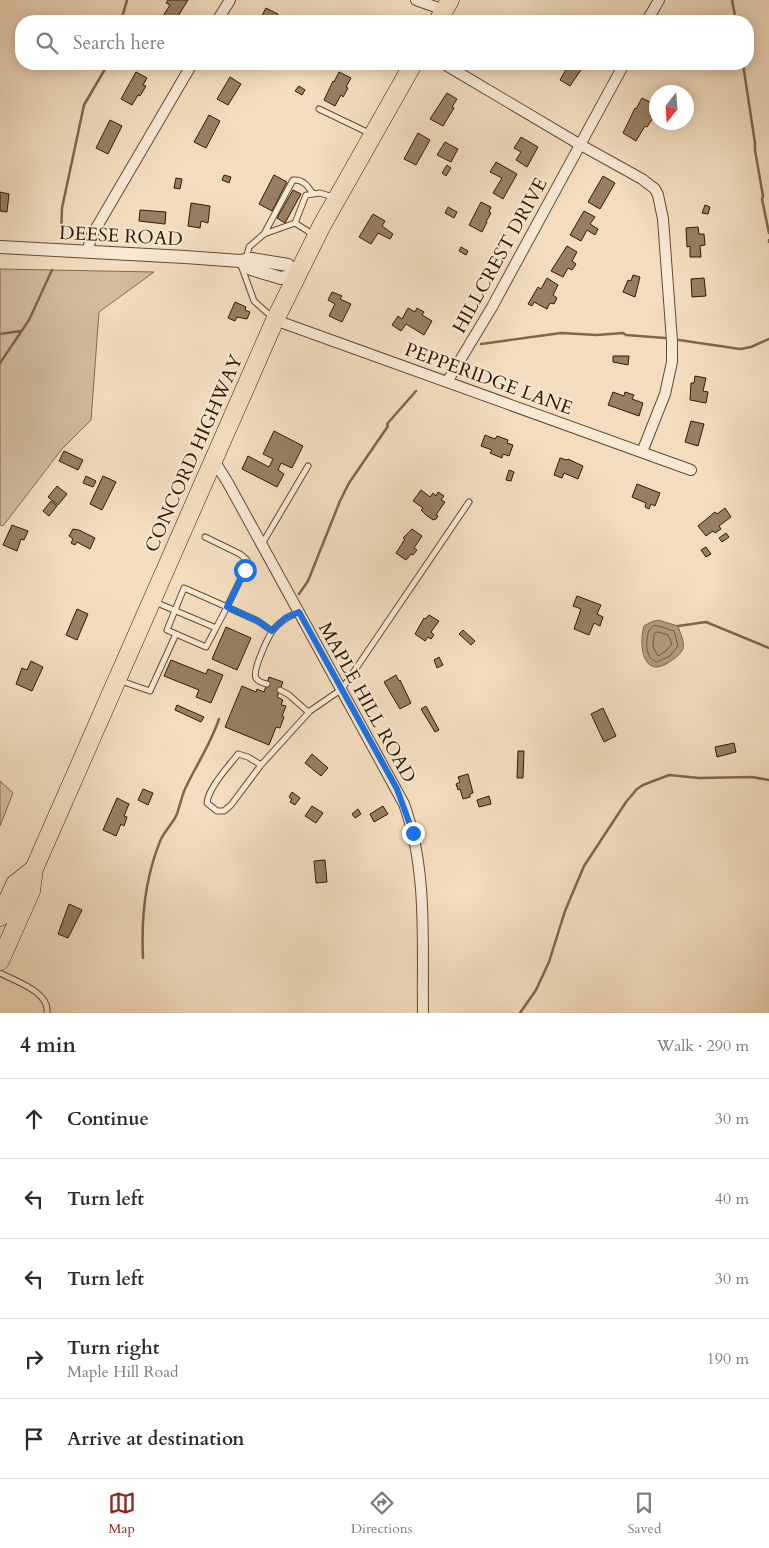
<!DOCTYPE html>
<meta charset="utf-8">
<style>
:root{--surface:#fff;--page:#f2f2f3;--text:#2b2b33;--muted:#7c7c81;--line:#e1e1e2;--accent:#8f2418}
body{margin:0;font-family:Cardo,serif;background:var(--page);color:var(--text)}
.compass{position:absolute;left:649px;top:85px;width:45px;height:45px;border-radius:50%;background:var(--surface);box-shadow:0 2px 12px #0003;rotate:197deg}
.stop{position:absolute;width:15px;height:15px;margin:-11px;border:4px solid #1a73e8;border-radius:50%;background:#fff}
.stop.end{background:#1a73e8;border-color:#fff;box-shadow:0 1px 5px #0008}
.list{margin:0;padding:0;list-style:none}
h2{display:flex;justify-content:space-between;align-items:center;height:65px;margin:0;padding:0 20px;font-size:21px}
h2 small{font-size:16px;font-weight:400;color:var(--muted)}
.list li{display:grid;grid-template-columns:32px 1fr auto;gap:15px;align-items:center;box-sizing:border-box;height:80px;padding:0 20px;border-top:1px solid var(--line)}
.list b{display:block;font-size:19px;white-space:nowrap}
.list p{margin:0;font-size:16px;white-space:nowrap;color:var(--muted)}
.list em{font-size:16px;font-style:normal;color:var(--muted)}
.icon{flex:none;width:28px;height:28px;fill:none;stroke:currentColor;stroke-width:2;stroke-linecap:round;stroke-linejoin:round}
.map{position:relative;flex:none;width:769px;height:1013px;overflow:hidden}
.search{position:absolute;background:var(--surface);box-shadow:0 2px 12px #0003;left:15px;right:15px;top:15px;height:55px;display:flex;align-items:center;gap:12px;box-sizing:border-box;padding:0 18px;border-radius:20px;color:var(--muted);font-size:19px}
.sheet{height:465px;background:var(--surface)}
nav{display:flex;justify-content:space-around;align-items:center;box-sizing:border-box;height:70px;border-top:1px solid var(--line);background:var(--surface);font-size:14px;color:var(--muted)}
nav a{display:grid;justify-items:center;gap:2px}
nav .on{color:var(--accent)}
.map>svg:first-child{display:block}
</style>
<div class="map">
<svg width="769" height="1013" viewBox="0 0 769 1013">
<rect width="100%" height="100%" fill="#f3ddbe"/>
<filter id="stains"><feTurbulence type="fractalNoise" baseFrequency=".004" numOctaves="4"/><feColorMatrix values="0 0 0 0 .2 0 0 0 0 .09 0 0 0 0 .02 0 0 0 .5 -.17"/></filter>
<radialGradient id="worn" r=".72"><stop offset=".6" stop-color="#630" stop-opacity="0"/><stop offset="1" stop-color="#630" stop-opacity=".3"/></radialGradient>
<path fill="#d3bc9e" stroke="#846a4f" d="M0,269L154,272L99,312L91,420L62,449L3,526L0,525Z
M0,781L13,793L0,826Z"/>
<path fill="#b29a7d" stroke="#80664b" d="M658,620L678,626C680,633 685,642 683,649C681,653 676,658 672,660C644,682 638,647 644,626L651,622Z"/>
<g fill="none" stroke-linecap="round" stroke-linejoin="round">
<path stroke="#745a3e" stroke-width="1" d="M658,626L674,631L678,646L670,656L657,662C644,658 646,641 649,630L653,626Z
M658,632L668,635L672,644L666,651L658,656L653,647L654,634Z"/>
<path stroke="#80664b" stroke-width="2.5" d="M732,0L736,21
M121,21L127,0
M743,64L755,143V150L763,196L762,199L769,233
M61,236L62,208L84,105L108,64
M769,240V242
M0,334L21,331
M679,340L740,349L751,347L769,339
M481,344L561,333L597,335L623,333L626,335L665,338
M0,363L29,320L52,270
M299,594L308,581L340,501L349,483L388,426L387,424L416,391
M678,626L706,622L769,648
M143,958C141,917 145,877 161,839C165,831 172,824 176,816C180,807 181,797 186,787C197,764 211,743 219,719
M520,1013L536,990L549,962L565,911L584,866L626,802L637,789L643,785L669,775L699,778L752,777L769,780"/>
</g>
<path fill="#987f63" stroke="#351900" d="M168,0H188L175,21H172L163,16L170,5L166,3Z
M266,8L278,14L274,21H259Z
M569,64H585L570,86L560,80Z
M136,72L147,78L143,85L146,86L140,96L138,95L132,105L121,99Z
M339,72L351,78L346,87L348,88L343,97L341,95L335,106L324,100L333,81L334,82Z
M230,77L241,84L228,105L217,99Z
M299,86L305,90L302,95L295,91Z
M447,93L457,99L452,107L454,108L443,126L430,119Z
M642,98L656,105L650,116L653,118L647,127L645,126L636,141L623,133L635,108L636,109Z
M209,115L220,121L206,148L194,142Z
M110,120L122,126L108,154L96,148Z
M418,133L430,140L416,165L404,159Z
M521,137L538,147L527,167L516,160L521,152L514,148Z
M445,142L458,149L451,162L437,155Z
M496,162L517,174L503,199L493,193L502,178L490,172Z
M447,165L451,168L446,176L442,173Z
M224,175L231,177L229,183L222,180Z
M274,175L287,182L272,211L259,204Z
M603,176L615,183L600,209L588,202Z
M176,178L182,179L180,189L174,188Z
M293,190L301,194L285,223L277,218Z
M0,192L9,194L7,212L0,211Z
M481,202L491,207L489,212L491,213L486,222H487L482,232L469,225Z
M191,203L210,206L208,223L201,221L200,228L188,226Z
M705,205L710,207L708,214L702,213Z
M448,207L457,212L454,218L445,213Z
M140,210L166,212L165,224L139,221Z
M584,211L595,217L590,224L598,229L595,235L587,230L581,241L570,235Z
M373,214L385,221L382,226L393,234L390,239L378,233L371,244L359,237Z
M698,227L699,234H704L705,245L700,246L701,257H690V246L687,247L686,228Z
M567,246L577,252L572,261L576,264L572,270L568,268L563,277L551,271Z
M461,247L468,251L466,255L459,251Z
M633,275L640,277L635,297L623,292L628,280L631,281Z
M547,278L558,285L553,295L557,298L554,304L550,303L547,309L534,302L532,306L528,304L538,287L541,289Z
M704,278L706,296L692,297L691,279Z
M332,292L342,296L340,299L351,304L342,322L329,316L335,304L328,300Z
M235,302L246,307L245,310L250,312L247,319L237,317L235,321L228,318Z
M408,308L415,312L417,308L424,312L422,315L432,321L424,335L406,324L401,331L392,325L398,316L402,319Z
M613,356H629L628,365L613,362Z
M695,376L706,378L703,391L708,392L706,403L690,400L691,383H694Z
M613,392L624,396L625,392L634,395L632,399L643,403L639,416L608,405Z
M691,421L704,424L698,446L685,442Z
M274,431L303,446L292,468L281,463L278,470L284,474L277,487L242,469L248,456L269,467L273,459L263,454Z
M485,435L495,439L497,436L508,440L507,443L513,445L509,456L503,454L502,458L490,453L492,450L481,446Z
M64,451L83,460L78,470L59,461Z
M560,458L567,460L568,459L583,466L578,479L564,473L562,478L554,475Z
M509,470L514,472L511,481L506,480Z
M86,476L96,481L93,487L83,483Z
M103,476L116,482L102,510L90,504Z
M637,484L660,493L655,506L651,504L649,509L645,507L646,503L632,497Z
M57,486L67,494L58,505L48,497Z
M421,490L430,497L433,493L436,496L438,492L444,496L441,500L445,502L436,515L438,516L436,519L433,520L426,515L421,510L423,508L413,501Z
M51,501L57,506L49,516L43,511Z
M725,508L731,517L719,526L721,529L715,533L713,531L706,536L698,526L715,512L717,514Z
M12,525L28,531L24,540L21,539L17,551L3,545Z
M73,529L79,530L95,538L90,549L77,542L75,545L71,543L73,539L69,536Z
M412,529L422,536L414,548L417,550L413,555L411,554L406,560L396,553L405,539L403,538Z
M726,533L729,537L722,542L719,538Z
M706,547L711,554L706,557L701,550Z
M577,596L601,605L597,614L603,617L600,626L594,623L589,635L574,629L581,609L573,606Z
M77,609L88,614L77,640L66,635Z
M429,615L439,621L431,632L434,635L431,639L428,637L425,641L415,634L424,618L425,619Z
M226,627L251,638L237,670L212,659Z
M463,630L475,641L471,645L459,634Z
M439,657L443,665L437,668L434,660Z
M171,660L206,674L208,669L223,675L211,703L196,697L199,690L164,676Z
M31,661L43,667L32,691L16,684L22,668L27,670Z
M396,675L399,681L400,680L411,703L400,709L384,682Z
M269,677L283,682L277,697L283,700L281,705L286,706L282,716L284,717L280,728L276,727L269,745L225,727L242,686L256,692L257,689L264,692Z
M177,705L204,717L201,722L175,710Z
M426,706L439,730L435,732L421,709Z
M603,708L616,736L604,742L591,714Z
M734,743L736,752L717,757L715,747Z
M518,751H524L523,778H517Z
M312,754L328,768L321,776L305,763Z
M468,774L473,793L470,794V797L463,799L460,789L458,790L456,784L460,782L458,777Z
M143,789L153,793L148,805L138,800Z
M292,792L300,798L295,805L290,802L292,799L289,797Z
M489,796L491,804L479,807L477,800Z
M117,798L129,804L124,816L127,817L124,826L121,824L116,836L103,830Z
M312,806L323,813L316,823L305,816Z
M383,806L388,814L374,822L370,814Z
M358,809L361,814L355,818L352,814Z
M325,860L327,882L316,883L314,861Z
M69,904L82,910L68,938L58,934Z"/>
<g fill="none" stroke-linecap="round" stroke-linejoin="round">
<g stroke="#644a30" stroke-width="7">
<path id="service" d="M319,109L369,133
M264,234L293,180C303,179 308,186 313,194
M314,235L295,223L306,195L320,193L333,197
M246,259L249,247L264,234L295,223
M241,265L254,301L273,318
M262,544L308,466
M155,602L216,628L227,607L258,621L272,631
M176,634L206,647L216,628
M121,681L150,691L176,634L167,630L184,588L227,607L245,570L247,560L240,554L205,537
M267,684C263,683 258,682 256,678C252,671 268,637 273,630C280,621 289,616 299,612
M280,690L289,695L307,711H310L342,689L469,502
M261,765L248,757L238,754C229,766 208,788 207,803L217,811H224L231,805L261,765L310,711
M0,973C15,981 50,992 47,1013"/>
</g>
<g stroke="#644a30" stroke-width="12">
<path id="minor" d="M416,0L444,10
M217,21L230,0
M647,21L659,0
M444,64L579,144L642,179L655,189L658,195L663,219L672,341V362L665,394L642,452
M87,252L92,235L192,64
M275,320L691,470
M447,382L492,307L624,64
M213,459L228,483L404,804C428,870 422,944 423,1013"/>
</g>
<g stroke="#644a30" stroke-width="14">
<path id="tertiary" d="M0,247L185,257L240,261L252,259L288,265L297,274L281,278L251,269L240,261"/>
</g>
<g stroke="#351900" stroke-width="19">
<path id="trunk" d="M438,21L450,0
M0,917L15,884L34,869
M0,961L31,891L34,869L275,320L322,225L413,64"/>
</g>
<use href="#service" stroke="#f7e9d5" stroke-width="5"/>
<use href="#minor" stroke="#f7e9d5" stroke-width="10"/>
<use href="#tertiary" stroke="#f7e9d5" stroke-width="12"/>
<use href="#trunk" stroke="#f3ddbe" stroke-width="18"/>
</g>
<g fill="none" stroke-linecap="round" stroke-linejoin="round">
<path stroke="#1a73e8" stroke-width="6" d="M245,570L227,607L258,621L272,631L285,618L299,612L397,789L413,833"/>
</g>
<g text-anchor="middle" stroke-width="4" stroke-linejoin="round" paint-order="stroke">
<g font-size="19" fill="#351900" stroke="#f7e9d5">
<text transform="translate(121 235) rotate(3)" y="7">DEESE ROAD</text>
<text transform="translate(499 255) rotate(-61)" y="7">HILLCREST DRIVE</text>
<text transform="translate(489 378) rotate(20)" y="7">PEPPERIDGE LANE</text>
<text transform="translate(193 453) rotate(-66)" y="7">CONCORD HIGHWAY</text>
<text transform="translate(368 702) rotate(61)" y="7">MAPLE HILL ROAD</text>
</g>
</g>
<rect width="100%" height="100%" filter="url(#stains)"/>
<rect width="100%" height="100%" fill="url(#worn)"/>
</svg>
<svg class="compass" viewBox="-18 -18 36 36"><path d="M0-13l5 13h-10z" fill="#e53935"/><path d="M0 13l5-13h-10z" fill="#7c7c81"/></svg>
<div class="stop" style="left:245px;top:570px"></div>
<div class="stop end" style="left:413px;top:833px"></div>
<div class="search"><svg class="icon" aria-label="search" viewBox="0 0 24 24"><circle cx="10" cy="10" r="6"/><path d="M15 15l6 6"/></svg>Search here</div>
</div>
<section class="sheet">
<h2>4 min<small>Walk · 290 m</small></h2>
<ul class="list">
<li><svg class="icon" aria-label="ahead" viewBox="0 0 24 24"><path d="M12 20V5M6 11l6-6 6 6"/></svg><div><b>Continue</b></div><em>30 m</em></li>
<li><svg class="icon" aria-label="left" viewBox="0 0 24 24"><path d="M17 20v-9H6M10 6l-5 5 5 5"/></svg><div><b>Turn left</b></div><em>40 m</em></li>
<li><svg class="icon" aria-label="left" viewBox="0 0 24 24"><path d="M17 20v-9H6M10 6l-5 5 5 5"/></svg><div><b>Turn left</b></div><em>30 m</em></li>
<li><svg class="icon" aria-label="right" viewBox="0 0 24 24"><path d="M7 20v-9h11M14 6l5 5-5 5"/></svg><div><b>Turn right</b><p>Maple Hill Road</p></div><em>190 m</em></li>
<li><svg class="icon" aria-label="arrive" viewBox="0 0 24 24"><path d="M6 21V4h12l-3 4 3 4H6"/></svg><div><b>Arrive at destination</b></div></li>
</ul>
</section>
<nav>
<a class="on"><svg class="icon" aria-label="map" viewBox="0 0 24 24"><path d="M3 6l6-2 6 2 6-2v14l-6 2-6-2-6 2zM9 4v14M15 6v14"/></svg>Map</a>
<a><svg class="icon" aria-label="directions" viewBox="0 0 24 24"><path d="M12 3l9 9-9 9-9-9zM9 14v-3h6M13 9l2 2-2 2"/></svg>Directions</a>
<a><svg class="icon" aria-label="saved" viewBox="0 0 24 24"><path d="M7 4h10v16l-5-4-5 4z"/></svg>Saved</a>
</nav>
